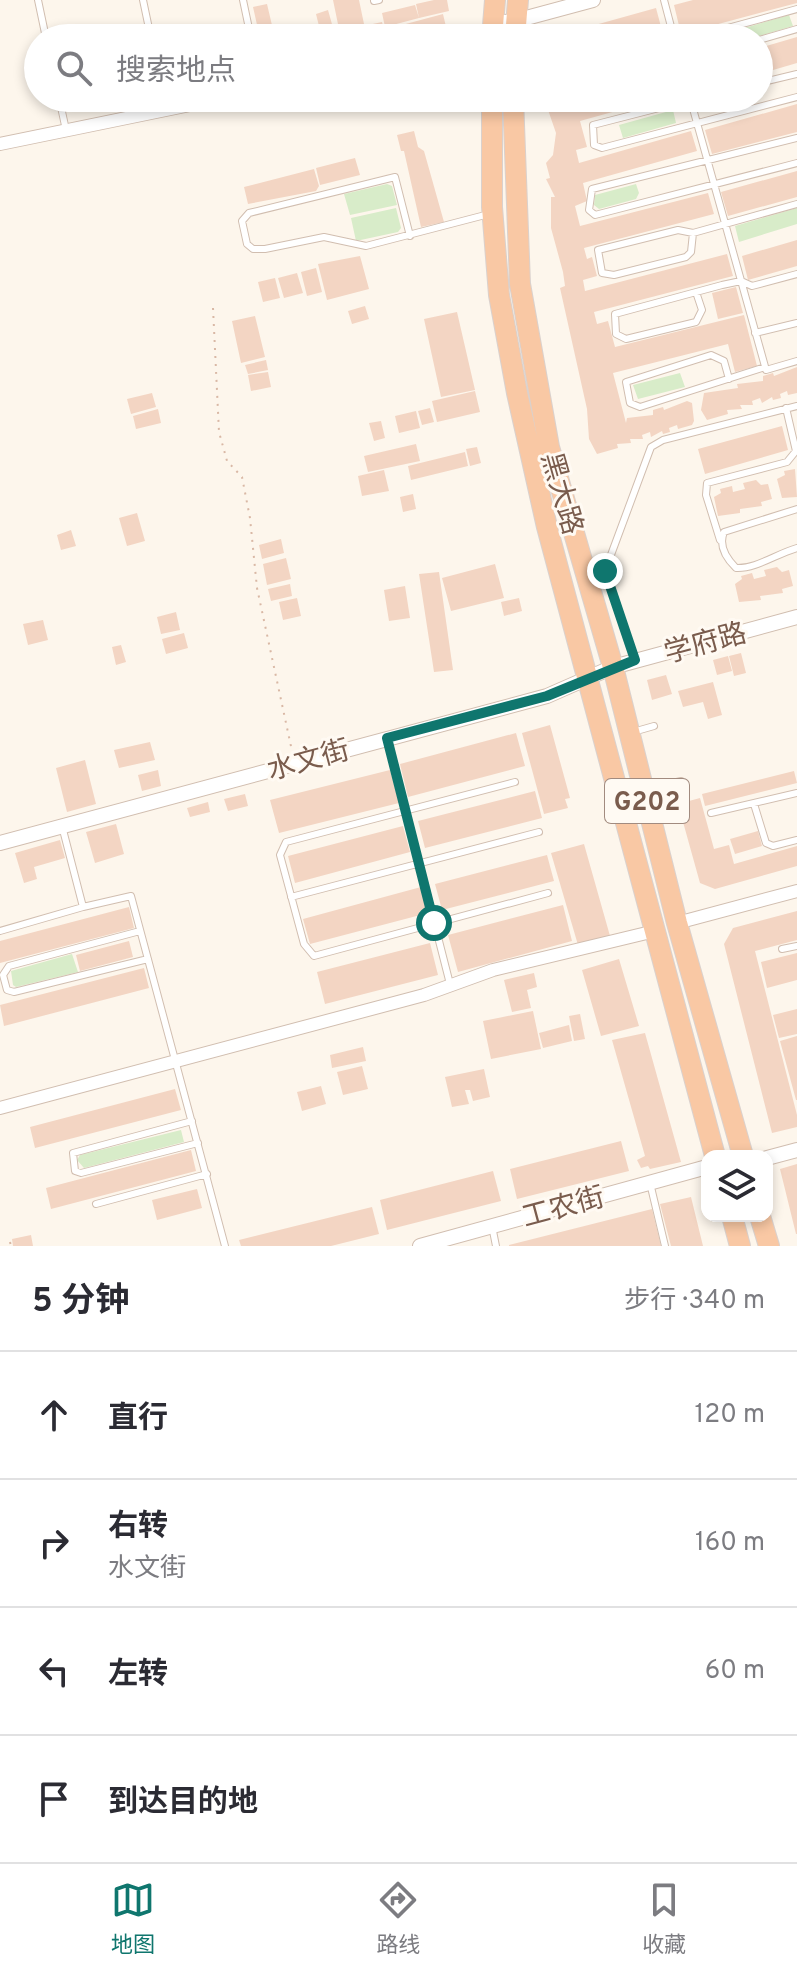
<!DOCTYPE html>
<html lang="zh">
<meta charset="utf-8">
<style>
:root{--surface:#fff;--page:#f7f7f7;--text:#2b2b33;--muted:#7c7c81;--line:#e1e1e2;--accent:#0f766e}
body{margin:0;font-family:Overpass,"Noto Sans SC",sans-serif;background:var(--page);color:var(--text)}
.controls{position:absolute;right:24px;bottom:24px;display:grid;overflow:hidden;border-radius:16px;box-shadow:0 4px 12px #0003}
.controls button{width:72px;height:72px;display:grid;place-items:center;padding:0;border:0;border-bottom:2px solid var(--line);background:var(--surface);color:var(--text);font:40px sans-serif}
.stop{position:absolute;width:24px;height:24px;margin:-18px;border:6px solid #0f766e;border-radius:50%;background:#fff}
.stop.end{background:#0f766e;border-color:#fff;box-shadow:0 2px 8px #0008}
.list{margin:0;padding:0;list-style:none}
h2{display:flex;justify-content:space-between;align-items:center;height:104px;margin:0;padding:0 32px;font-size:34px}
h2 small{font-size:26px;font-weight:400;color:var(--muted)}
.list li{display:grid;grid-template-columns:52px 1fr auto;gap:24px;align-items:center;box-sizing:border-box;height:128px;padding:0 32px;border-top:2px solid var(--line)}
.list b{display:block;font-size:30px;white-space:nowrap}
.list p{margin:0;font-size:26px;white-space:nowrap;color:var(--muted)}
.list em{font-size:26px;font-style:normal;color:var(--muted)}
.icon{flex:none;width:44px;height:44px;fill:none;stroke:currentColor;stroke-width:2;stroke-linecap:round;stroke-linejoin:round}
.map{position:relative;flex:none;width:797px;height:1246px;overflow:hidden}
.search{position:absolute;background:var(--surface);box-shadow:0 4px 12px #0003;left:24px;right:24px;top:24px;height:88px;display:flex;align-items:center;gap:20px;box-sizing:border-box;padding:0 28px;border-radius:44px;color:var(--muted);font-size:30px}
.sheet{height:616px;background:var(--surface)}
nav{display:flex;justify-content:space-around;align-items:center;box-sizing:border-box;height:112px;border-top:2px solid var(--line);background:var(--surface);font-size:22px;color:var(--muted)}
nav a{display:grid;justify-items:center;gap:4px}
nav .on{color:var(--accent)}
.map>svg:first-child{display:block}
</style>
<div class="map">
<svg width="797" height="1246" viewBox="0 0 797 1246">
<rect width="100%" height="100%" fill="#fdf6ec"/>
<path fill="#d8ecc9" d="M789,15L793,26L753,38H736L734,31Z
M673,110L676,123L623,138L619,125Z
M387,184L392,186L397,205L350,215L344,194Z
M636,184L639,193L636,199L599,209L594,205L595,195Z
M396,208L401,228L398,232L356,241L351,218Z
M797,208V224L739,242L735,226Z
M680,373L685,387L638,399L633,385Z
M72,954L78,972L16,987L13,985L11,971Z
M181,1130L184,1142L84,1168L77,1160L80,1155Z"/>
<path fill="#f3d5c3" d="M333,0H359L364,24L339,29Z
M434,0H447L449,11L419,18L416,4Z
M693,0H797V3L681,34L674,5Z
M267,4L275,38H260L253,7Z
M415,5L419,18L385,27L382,13Z
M656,8L664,38H552V37Z
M328,10L335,35L322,38L316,14Z
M443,14L447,31L440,33L442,38H389L387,29Z
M382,22L386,38H371L368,25Z
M797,37V63L759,74V48Z
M548,98H663L580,121L587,147L576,150L579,163L691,131L697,151L583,183L587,201L575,206L580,226L708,193L714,214L584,248L587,259L592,257L597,276L583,280L585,291L727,254L733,276L594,312L597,324L608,321L615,347L744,315L757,366L735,372L728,344L613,373L626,423L627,418L653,415V410L663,407L664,410L687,401L692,403L694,421L692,425L678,429L677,425L669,428L670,432L663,434L662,431L651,437L650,432L642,435L643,439H630L631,443L617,444L618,448L597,454L589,439L587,409L560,288L565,286L563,272L551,228V197H555L546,179L550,178L546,163L553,155L556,133L546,104H549Z
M797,104V132L712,154L705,130Z
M414,131L418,147L424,151L444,222L421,227L404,151H401L397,135Z
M355,158L360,175L320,185L316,168Z
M314,169L319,186L316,191L248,204L244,187Z
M797,171V197L728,216L721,192Z
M797,240V266L748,280L742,256Z
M360,256L369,289L327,300L318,264Z
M316,268L322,292L307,296L301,272Z
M297,273L303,293L284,298L278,278Z
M275,278L280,298L263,302L258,282Z
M736,287L743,313L718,319L712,293Z
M365,306L369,319L352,324L348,311Z
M457,312L475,390L441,397L424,319Z
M255,316L265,357L241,363L232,321Z
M266,360L268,370L248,374L245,365Z
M797,367V393L788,395L787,391L780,394L781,398L773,400L772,397L762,403L760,398L752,401L753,405H740L742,409L727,410L728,414L707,420L701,410L704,393L738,388L737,384L763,381V376L773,373L774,376Z
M268,372L271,387L251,391L248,375Z
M475,391L480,412L437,422L432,401Z
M152,393L156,407L131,414L127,399Z
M430,408L434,422L422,425L418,411Z
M158,409L161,423L136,429L133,416Z
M416,411L420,428L399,433L395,416Z
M381,421L385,438L374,441L369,423Z
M782,426L788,450L705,474L698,449Z
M416,444L420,461L368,472L364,456Z
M477,447L481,463L470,466L466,449Z
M465,452L468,466L411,480L408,466Z
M795,469L797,497L782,498L777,479L785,475L784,471Z
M384,470L389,491L362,496L358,476Z
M756,480L761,485L768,484L772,499L761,502L762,506L740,509V513L718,516L714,497L721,493L720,489L732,486L733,492L745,489L743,483Z
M413,494L416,509L403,512L400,497Z
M137,513L145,541L127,546L119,518Z
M71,530L76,546L61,550L57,535Z
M281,539L284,553L262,559L259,545Z
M286,558L291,579L267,585L263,564Z
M495,564L504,598L451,611L442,578Z
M777,567L782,572L789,570L793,586L782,589L783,593L760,596L761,600L739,602L735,584L742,579L741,576L752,573L754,579L766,576L764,570Z
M439,572L453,670L434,672L419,574Z
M290,584L292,596L271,601L268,589Z
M405,586L410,618L389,621L384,590Z
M297,598L301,616L283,620L279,602Z
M519,598L522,611L504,616L501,602Z
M176,612L180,630L161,634L157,617Z
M43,620L48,640L28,645L23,624Z
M184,633L188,648L166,654L162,639Z
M121,645L126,662L116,665L112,647Z
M741,653L746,673L734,676L729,656Z
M728,656L732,671L717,675L713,660Z
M666,675L672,694L652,700L647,680Z
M713,682L722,715L708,719L703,702L683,707L678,691Z
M550,725L570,798L565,799L568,808L544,814L522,733Z
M516,733L525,766L408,797L400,764Z
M150,742L155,760L119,768L114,750Z
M85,760L96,804L67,812L56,768Z
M158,770L161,786L142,791L138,775Z
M390,770L399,803L279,833L270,800Z
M794,771L797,783L705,806L702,794Z
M535,791L542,818L425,848L418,821Z
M245,794L248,806L228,811L224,799Z
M700,798L714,849L729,845L734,864L797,846V866L715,889L700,883L678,804Z
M208,802L210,812L190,817L187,808Z
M116,824L124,854L95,863L86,832Z
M403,826L410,852L295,883L288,856Z
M758,831L762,846L735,854L730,839Z
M60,840L65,858L34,867L37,879L24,883L15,853Z
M584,844L610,936L578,945L551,853Z
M547,855L554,881L442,910L435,884Z
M421,887L428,913L310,944L303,919Z
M563,905L572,941L458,972L448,935Z
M129,907L134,928L0,963V941Z
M797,911V940L755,951L797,1115V1127L772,1133L724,944L733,928Z
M129,941L133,957L80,971L76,955Z
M430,943L438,975L325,1004L317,972Z
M797,953V980L767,988L761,962Z
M619,959L639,1026L601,1036L582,970Z
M144,968L149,988L4,1026L0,1005Z
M534,973L537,987L527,990L531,1008L512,1012L504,980Z
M797,1009V1034L779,1038L773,1015Z
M533,1011L541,1049L491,1059L483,1021Z
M580,1014L585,1039L574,1041L569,1016Z
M569,1025L572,1041L543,1048L539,1033Z
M645,1033L681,1162L650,1169L648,1166L641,1168L637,1160L645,1156L612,1040Z
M797,1036V1100H796L780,1041Z
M363,1047L366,1061L332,1068L330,1055Z
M362,1066L368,1089L343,1095L337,1072Z
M484,1069L490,1097L473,1101L470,1090H465L469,1104L452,1107L445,1077Z
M321,1086L326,1104L302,1111L297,1092Z
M175,1089L181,1110L35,1148L30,1127Z
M621,1141L629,1171L517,1199L510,1169Z
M191,1150L196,1171L51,1209L46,1188Z
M797,1164V1234H796L780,1169Z
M493,1171L501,1201L387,1230L380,1200Z
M197,1189L202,1208L157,1220L152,1200Z
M691,1197L703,1246H671L660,1204Z
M372,1207L379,1234L331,1246H241L239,1240Z
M652,1209L661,1246H509V1245Z
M31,1235L33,1246H13L12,1239Z"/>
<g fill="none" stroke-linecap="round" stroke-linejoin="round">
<g stroke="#d1beb0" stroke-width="8">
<path id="service" d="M38,0L46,38
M143,0L151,38
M243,0L251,38
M664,0L674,38
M374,1L379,0
M314,29L317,38
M691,38L797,9
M759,40L797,29
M759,83L797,74
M59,98L66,130
M690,98L766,370L797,361
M698,98L593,125L594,145L602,148L797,97
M797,138L592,189L589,210L595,215L797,163
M693,233L691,252L686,257L614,275L602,273L598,250L678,230L693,233L797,204
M410,236L395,177L249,213L242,221L247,244L253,249H265L324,237L366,246L489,214
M696,292L702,310L696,322L626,339L616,334L615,314L722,285L741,281L752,286L797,274
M755,333L797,323
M729,379L724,361L711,355L626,382L630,403L640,407L765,367
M797,509L724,532C718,546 726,558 736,568C756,569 776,554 797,548
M720,540L706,495L707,483L787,462L796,451L786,408
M635,660L605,571L651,447L663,440L797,406
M633,732L654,726
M388,741L450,984
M515,782L286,842L280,855L304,944L314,956L548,893
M647,789L681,781
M754,804L766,843L773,846L797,840
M711,813L797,793
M62,826L83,907L131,896L225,1246
M291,897L539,832
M0,931L83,907
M140,931L9,966L3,975L7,990L14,992L148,959
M782,949L797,946
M192,1121L73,1153L75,1171L81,1173L198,1143
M650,1183L665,1246
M96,1204L207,1174
M492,1226L496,1246"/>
</g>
<g stroke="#d1beb0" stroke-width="14">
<path id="minor" d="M0,144L224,98
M677,923L797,891
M0,1108L424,995L493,970L655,931"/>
</g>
<g stroke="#d1beb0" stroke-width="16">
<path id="tertiary" d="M492,23L515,21L593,0
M0,843L547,696L613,667L797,617
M767,1158L797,1150
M420,1246L707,1167"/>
</g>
<g stroke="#dad1cd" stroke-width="22">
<path id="trunk" d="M492,38L495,0
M515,38L518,0
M492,98V207L499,295L517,393L547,527L715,1156
M513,98L520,284L549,447L613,667L677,923L743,1156
M732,1216L740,1246
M760,1216L769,1246"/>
</g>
<path stroke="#d9b8a5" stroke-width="2" stroke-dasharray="2 6" stroke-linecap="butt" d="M213,308L219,432L227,461L242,477L250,518L257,588L292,751
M10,1242L11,1246"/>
<use href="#service" stroke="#fff" stroke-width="6"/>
<use href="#minor" stroke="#fff" stroke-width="12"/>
<use href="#tertiary" stroke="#fff" stroke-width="14"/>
<use href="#trunk" stroke="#f9c8a4" stroke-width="20"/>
</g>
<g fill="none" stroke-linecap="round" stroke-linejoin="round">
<path stroke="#0f766e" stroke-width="10" d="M434,923L387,738L547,696L635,660L605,571"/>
</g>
<g text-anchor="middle" stroke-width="6" stroke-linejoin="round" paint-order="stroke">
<rect fill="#fffaf3" stroke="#a28b7f" stroke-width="2" x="605" y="779" width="84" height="44" rx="6"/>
<g font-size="26" font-weight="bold" fill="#7a5c4d">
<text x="647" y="810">G202</text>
</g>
<g font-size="28" fill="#7a5c4d" stroke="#fffaf3">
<text transform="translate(563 493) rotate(74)" y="10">黑大路</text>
<text transform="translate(705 642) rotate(-15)" y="10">学府路</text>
<text transform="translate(308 759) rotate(-15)" y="10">水文街</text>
<text transform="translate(563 1206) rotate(-15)" y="10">工农街</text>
</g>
</g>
</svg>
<div class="controls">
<button><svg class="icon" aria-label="layers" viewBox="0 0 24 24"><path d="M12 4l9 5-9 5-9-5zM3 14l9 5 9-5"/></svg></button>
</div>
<div class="stop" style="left:434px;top:923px"></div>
<div class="stop end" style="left:605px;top:571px"></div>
<div class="search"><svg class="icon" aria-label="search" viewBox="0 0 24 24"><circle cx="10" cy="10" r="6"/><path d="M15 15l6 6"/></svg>搜索地点</div>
</div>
<section class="sheet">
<h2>5 分钟<small>步行 · 340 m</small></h2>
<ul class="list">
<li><svg class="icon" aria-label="ahead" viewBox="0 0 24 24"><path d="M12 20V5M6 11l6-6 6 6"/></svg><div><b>直行</b></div><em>120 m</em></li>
<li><svg class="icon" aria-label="right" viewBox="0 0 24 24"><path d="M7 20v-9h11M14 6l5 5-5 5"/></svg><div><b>右转</b><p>水文街</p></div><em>160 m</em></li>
<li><svg class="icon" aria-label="left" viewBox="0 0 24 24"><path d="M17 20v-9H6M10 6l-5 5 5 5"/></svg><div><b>左转</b></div><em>60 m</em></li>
<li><svg class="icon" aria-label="arrive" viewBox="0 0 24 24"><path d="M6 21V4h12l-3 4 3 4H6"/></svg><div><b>到达目的地</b></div></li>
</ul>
</section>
<nav>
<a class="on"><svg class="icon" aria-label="map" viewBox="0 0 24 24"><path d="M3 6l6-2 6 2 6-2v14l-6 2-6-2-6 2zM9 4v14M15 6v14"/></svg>地图</a>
<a><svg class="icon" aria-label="directions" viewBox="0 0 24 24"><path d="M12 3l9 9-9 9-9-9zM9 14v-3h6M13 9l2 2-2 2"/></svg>路线</a>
<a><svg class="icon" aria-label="saved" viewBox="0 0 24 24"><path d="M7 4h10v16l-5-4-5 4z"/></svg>收藏</a>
</nav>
